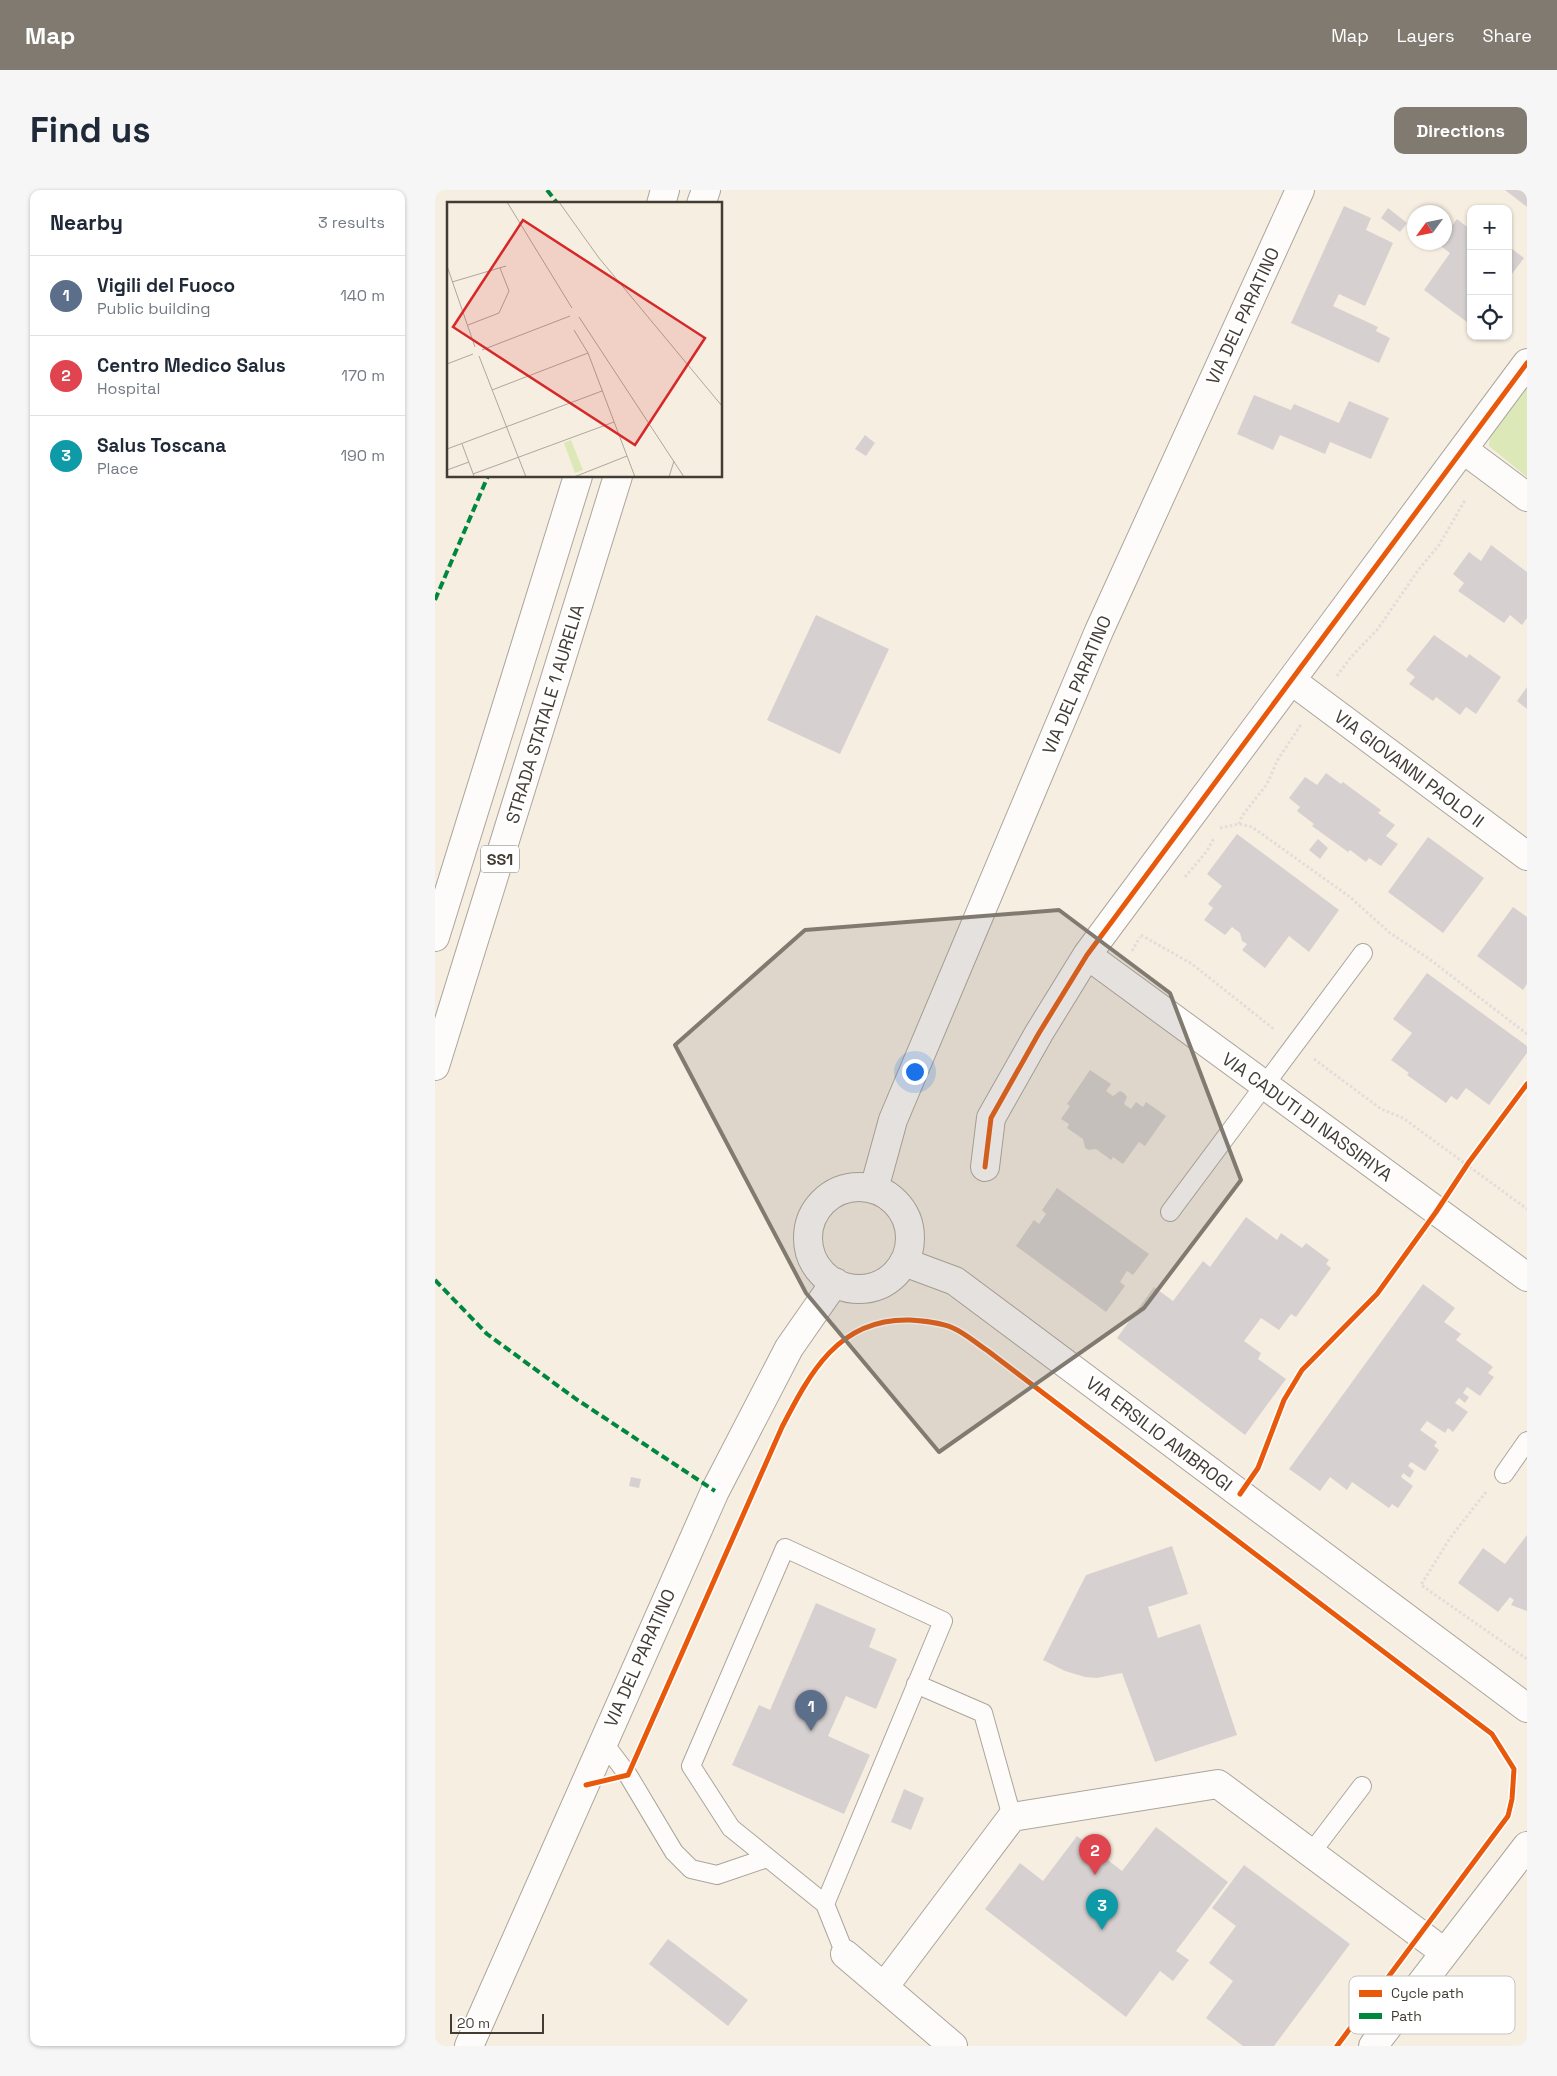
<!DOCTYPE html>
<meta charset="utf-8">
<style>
:root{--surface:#fff;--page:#f6f6f7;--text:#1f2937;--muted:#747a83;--line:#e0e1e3;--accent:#817a70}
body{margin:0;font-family:"Space Grotesk",sans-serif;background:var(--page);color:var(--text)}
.controls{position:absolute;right:15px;top:15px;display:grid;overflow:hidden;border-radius:10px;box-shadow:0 1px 4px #0004}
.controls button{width:45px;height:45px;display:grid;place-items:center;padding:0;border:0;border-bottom:1px solid var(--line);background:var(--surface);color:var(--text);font:25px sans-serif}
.compass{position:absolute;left:972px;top:15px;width:45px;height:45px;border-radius:50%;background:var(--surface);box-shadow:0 1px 4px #0004;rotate:237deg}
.scale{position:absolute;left:15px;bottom:12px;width:94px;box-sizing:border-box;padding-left:5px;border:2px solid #423c33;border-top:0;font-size:14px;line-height:18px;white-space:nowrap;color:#423c33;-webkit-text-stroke:4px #fff;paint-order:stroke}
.you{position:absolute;left:479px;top:881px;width:18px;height:18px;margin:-12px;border:4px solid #fff;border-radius:50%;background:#1a73e8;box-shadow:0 0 0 8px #1a73e833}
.badge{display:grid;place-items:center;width:32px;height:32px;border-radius:50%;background:var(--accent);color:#fff;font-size:16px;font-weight:700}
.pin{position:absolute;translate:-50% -41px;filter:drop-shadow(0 1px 2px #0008)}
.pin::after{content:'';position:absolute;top:26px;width:18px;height:15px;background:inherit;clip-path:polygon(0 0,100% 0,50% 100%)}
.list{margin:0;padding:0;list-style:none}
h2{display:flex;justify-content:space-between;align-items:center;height:65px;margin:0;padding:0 20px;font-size:21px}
h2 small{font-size:16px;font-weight:400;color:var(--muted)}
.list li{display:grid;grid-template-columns:32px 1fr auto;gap:15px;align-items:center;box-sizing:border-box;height:80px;padding:0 20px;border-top:1px solid var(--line)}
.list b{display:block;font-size:19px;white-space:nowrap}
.list p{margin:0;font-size:16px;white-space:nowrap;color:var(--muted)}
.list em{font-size:16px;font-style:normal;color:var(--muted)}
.icon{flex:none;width:28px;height:28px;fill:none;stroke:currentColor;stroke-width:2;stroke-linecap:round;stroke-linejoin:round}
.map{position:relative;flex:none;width:1092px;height:1856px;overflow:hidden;border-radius:10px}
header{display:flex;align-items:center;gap:30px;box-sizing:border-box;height:70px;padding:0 25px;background:var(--accent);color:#fff}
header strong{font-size:24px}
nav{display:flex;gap:28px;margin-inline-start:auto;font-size:18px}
.intro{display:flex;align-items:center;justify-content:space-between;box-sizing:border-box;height:120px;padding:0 30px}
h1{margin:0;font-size:35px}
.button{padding:12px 22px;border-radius:10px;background:var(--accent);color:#fff;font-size:18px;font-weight:700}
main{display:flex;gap:30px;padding:0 30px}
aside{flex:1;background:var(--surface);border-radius:10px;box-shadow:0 1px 4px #0004}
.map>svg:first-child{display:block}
</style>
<header>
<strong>Map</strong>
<nav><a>Map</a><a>Layers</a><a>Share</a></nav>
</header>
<div class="intro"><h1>Find us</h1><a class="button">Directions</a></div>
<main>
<aside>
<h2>Nearby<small>3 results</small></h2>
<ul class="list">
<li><span class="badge" style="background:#5c6f8a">1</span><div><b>Vigili del Fuoco</b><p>Public building</p></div><em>140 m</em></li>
<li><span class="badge" style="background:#e0444e">2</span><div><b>Centro Medico Salus</b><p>Hospital</p></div><em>170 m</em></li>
<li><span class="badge" style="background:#0f9aa8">3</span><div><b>Salus Toscana</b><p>Place</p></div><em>190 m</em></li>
</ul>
</aside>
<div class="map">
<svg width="1092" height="1856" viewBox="0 0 1092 1856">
<rect width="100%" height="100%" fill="#f6eee1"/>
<path fill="#dce8b7" d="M1092,195V287L1054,256L1055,245Z"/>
<path fill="#d6d1d0" d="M1070,0H1092V17Z
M909,16L936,28L931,40L958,53L930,116L904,104L898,116L943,137L941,141L955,148L944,173L856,133Z
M953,18L972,33L965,42L946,28Z
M1022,29L1036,40V135L989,100L1015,63L1003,54L1009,52V46Z
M1073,56L1089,68L1073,89Z
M819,205L856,220L859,214L904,233L914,211L954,228L936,269L895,252L890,264L845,245L838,260L802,244Z
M430,245L440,253L431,266L420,259Z
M1056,355L1092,382V428L1087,435L1075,425L1069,433L1023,401L1029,393L1018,384L1034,362L1046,371Z
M381,425L454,459L405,564L332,530Z
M999,445L1032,468L1034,464L1066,487L1041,524L1031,517L1025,525L1001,507L998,511L974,494L980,487L971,480Z
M1092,497V519L1082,511Z
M891,583L906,594L908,592L946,620L943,623L960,635L951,646L963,654L946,676L934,668L931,672L915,660L913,662L877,636L879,634L862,621L865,617L854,608L870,587L882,595Z
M802,644L904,720L874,762L854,746L830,778L807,760L812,754L807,751L805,743L797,737L790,745L769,730L778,718L773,714L787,696L772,684Z
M993,647L1049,688L1008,743L953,702Z
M883,649L893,658L885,669L874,660Z
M1078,717L1092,727V794L1088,800L1042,766Z
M992,783L1092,856V863L1054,915L1031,898L1022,910L1016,906L1011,913L972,885L974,883L956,870L977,843L958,829Z
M655,880L676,894L671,901L678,906L685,901L689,903L692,907L689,914L696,919L701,912L708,917L711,912L731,926L710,956L704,952L688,974L678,967L676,970L661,959L654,960L650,958L648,949L632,938L634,934L626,929L635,916L632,914Z
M622,998L714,1064L698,1085L692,1081L685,1092L690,1096L671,1122L581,1056L599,1030L604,1034L611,1024L607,1020Z
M811,1027L842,1050L846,1043L867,1058L871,1053L894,1070L891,1074L896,1078L861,1127L856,1124L844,1140L826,1128L809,1151L826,1163L823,1169L851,1189L810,1245L682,1148L719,1097L738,1111L768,1071L775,1077Z
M988,1094L1020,1118L1009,1132L1026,1144L1021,1150L1058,1177L1053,1183L1059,1187L1045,1206L1032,1197L1028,1203L1034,1207L1030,1213L1024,1208L1020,1213L1033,1222L1018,1242L1013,1238L1010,1243L992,1231L985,1240L1002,1252L999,1256L1004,1260L990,1281L976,1272L973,1276L979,1281L975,1288L968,1283L966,1287L978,1296L963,1318L957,1314L954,1318L917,1292L912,1300L895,1287L885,1301L854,1279Z
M196,1287L206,1289L204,1298L194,1296Z
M1092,1345V1421L1076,1415L1079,1410L1075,1407L1063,1422L1023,1393L1048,1358L1070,1374Z
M737,1356L753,1404L713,1417L723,1448L765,1434L802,1545L720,1572L687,1483L662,1488L650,1487L630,1481L608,1470L651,1385Z
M381,1413L441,1439L434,1457L462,1469L441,1519L411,1506L393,1546L435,1565L409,1624L297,1575L324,1515L335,1520Z
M469,1599L489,1608L476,1640L456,1632Z
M721,1637L793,1692L741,1761L754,1770L738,1791L725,1781L691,1827L550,1719L585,1673L608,1691L642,1646L687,1681Z
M809,1675L915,1754L839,1856H808L771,1828L798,1791L774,1773L801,1736L777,1718Z
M233,1749L313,1810L293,1836L214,1774Z"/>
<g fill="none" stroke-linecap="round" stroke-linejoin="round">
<g stroke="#aba59c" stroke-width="20">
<path id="service" d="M735,1022L928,763
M1069,1284L1092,1251
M481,1494L548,1523L577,1627
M168,1552L193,1585L239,1662L256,1679L282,1685L332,1668
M876,1663L927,1596
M390,1714L508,1431L350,1358L256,1576L296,1638L390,1714L410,1764"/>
</g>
<g stroke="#aba59c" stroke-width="30">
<path id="minor" d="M1029,260L1092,307
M857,491L1092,666
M652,765L1092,1087
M550,977L556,928L604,843L652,765L1092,173
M469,1072L520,1091L1092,1518
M410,1764L518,1856
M449,1797L577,1627L783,1594L1009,1762
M938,1856L1092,1656"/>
</g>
<g stroke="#aba59c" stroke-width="30">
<path id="secondary" d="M373 1048a51 51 0 1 1 102 0a51 51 0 1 1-102 0Z
M439,999L458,930L664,441L865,0
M34,1856L280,1301L354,1158L400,1092"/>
</g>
<g stroke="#aba59c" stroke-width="30">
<path id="trunk" d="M226,14L230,0
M266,14L271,0
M0,747L143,286
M0,876L183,286"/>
</g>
<path stroke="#e0deda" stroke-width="3" stroke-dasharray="2.5 2.5" stroke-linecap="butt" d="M902,486L916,467L942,440L984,379L1004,355L1030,310
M804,634L807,626L832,594L842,571L867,533
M785,638L804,634L817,637L915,707L955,743L993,768L1092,844
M750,687L772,661L779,648
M706,745L757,774L840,840
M697,761L705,747
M879,869L946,919L968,928L1092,1019
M1018,997L1092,894
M822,1279L849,1210L867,1180L942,1104L985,1045
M1051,1302L1015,1348L986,1395L1092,1469"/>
<use href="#service" stroke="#fefcfa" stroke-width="18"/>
<use href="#minor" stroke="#fefcfa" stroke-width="28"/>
<use href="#secondary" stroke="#fefcfa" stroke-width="28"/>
<use href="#trunk" stroke="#fefcfa" stroke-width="28"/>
<path stroke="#00873e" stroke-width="4" stroke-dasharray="8 4" stroke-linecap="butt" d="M112,0L123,14
M0,410L53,286
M0,1090L52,1144L141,1209L280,1301"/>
<g stroke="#fff" stroke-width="8">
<path id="cycleway" d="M550,977L556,928L604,843L652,765L1092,173
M805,1304L823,1278L849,1210L867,1180L942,1104L1001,1022L1034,972L1092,894
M151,1595L193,1585L347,1237C375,1183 403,1129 473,1130C487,1131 504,1132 518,1138C530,1143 542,1154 553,1161L1057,1544L1079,1579L1077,1609L1073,1626L902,1856"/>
</g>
<use href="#cycleway" stroke="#e8590c" stroke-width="5"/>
</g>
<path fill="#817a70" fill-opacity="0.2" stroke="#817a70" stroke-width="4" stroke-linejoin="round" d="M624,720L735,803L806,990L709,1118L504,1262L371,1103L240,855L370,740Z"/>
<g text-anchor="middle" stroke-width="5" stroke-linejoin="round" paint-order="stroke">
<rect fill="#fff" stroke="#7b7670" stroke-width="1" x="46" y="655.5" width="38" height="27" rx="4"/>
<g font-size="16" font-weight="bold" fill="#423c33">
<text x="65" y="675">SS1</text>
</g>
<g font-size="18" fill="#423c33" stroke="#fff">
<text transform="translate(808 126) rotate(-65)" y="6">VIA DEL PARATINO</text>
<text transform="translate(642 495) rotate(-67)" y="6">VIA DEL PARATINO</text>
<text transform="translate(110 524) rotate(-73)" y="6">STRADA STATALE 1 AURELIA</text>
<text transform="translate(974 579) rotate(37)" y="6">VIA GIOVANNI PAOLO II</text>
<text transform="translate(872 927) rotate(36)" y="6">VIA CADUTI DI NASSIRIYA</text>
<text transform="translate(724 1244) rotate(37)" y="6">VIA ERSILIO AMBROGI</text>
<text transform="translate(205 1468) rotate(-66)" y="6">VIA DEL PARATINO</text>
</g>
</g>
<g transform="translate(12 12)">
<rect width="275" height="275" fill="#f6eee1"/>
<path d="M124,238L136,268L128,271L117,241Z" fill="#dce8b7"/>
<path fill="none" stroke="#aea79b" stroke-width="1" d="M60,0L125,106M112,0L152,56L275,204M0,64L28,145M5,80L59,64M132,115L237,275M21,123L52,111L62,89L53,66M127,128L141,151L188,275M35,148L123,114M32,154L79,275M0,162L26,152M45,188L141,151M15,242L27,274M0,247L155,189M0,268L22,260M26,272L167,220M127,275L180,254M222,275L227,259"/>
<path fill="#d62828" fill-opacity="0.15" stroke="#d62828" stroke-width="2.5" d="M76,18L258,136L188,243L6,125Z"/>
<rect width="275" height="275" fill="none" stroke="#423c33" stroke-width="2.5"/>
</g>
<rect x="914" y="1786" width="166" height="58" rx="8" fill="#fff" stroke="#c6c4c2" stroke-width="1"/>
<rect x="924" y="1800" width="23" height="7" fill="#e8590c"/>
<rect x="924" y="1823" width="23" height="6" fill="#00873e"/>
<g font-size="14" fill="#423c33">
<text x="956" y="1808">Cycle path</text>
<text x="956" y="1831">Path</text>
</g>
</svg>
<div class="controls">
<button>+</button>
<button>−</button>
<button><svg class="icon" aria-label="locate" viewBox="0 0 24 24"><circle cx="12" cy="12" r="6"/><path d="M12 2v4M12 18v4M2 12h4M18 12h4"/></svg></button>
</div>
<svg class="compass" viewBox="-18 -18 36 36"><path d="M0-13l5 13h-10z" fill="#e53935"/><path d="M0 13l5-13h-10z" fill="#747a83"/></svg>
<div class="scale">20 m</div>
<div class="you"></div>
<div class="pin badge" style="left:376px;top:1541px;background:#5c6f8a">1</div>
<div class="pin badge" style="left:660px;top:1685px;background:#e0444e">2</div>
<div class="pin badge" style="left:667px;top:1740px;background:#0f9aa8">3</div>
</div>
</main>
